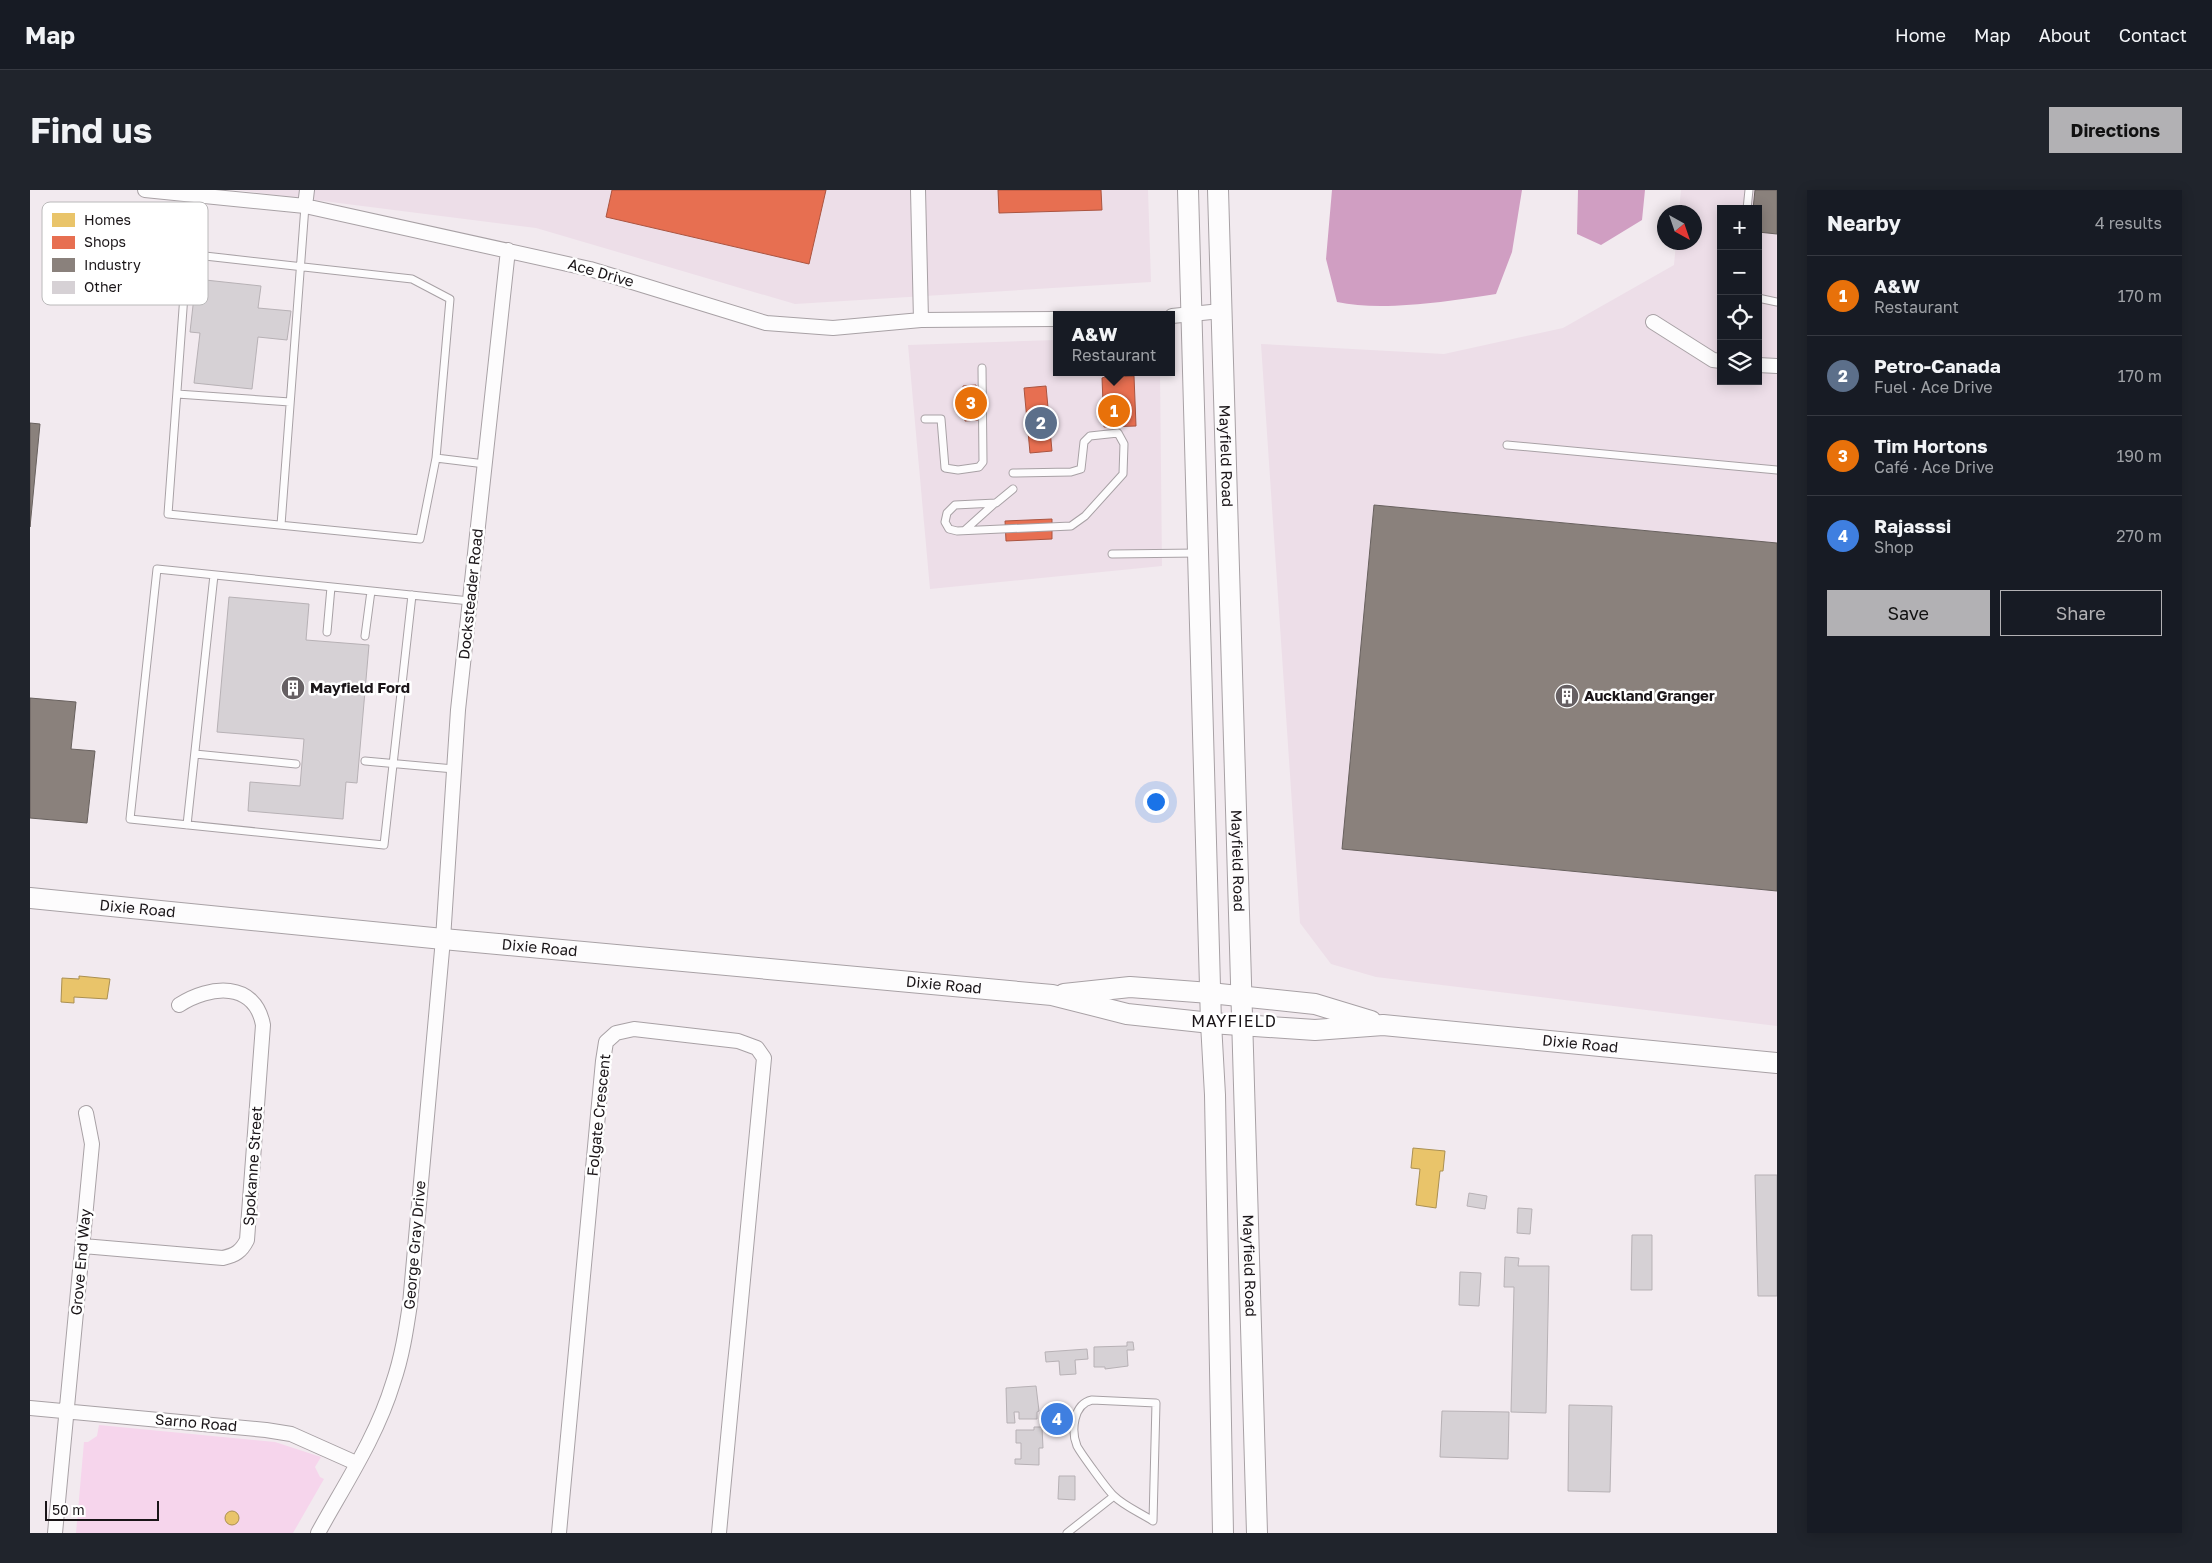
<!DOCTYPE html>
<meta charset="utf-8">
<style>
:root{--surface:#171b24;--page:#20242c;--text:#f1f3f6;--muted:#9ea1a6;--line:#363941;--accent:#b2b1b4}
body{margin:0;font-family:"Golos Text",sans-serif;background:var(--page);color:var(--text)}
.controls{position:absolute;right:15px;top:15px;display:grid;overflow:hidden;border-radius:0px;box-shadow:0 2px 12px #0003}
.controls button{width:45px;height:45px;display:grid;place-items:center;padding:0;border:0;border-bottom:1px solid var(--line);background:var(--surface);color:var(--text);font:25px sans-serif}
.compass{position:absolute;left:1627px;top:15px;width:45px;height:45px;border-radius:50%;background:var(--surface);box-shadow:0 2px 12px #0003;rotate:140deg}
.scale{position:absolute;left:15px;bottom:12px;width:114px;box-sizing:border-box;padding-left:5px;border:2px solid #1a1518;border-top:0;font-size:14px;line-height:18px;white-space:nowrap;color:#1a1518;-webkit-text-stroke:4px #fff;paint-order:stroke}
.you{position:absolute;left:1125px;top:611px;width:18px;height:18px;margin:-12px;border:4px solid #fff;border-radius:50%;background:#1a73e8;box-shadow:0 0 0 8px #1a73e833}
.badge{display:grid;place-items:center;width:32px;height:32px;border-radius:50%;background:var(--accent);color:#fff;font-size:16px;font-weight:700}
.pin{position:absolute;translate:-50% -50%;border:2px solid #fff;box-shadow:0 1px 5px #0006}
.popup{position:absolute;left:1023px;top:121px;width:122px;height:65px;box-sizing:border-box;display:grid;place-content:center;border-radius:0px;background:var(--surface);filter:drop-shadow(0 1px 4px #0005);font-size:16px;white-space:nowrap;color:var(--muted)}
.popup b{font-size:19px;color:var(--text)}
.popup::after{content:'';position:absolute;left:50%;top:100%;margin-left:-10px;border:10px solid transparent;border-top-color:var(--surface)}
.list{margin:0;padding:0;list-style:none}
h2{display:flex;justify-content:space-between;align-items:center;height:65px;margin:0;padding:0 20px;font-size:21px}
h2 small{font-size:16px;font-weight:400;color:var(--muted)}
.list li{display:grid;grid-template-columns:32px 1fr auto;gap:15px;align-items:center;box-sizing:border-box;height:80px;padding:0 20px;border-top:1px solid var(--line)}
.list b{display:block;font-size:19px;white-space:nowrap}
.list p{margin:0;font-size:16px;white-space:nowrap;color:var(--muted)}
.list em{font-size:16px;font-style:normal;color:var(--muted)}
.actions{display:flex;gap:10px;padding:15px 20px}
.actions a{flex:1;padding:11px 0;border:1px solid var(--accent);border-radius:0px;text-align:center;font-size:18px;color:var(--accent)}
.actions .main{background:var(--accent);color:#111}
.icon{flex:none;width:28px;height:28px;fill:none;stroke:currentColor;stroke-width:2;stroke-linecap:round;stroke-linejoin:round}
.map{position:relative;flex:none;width:1747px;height:1343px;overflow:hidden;border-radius:0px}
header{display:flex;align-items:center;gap:30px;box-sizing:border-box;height:70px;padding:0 25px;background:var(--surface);border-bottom:1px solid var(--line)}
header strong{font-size:24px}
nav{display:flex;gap:28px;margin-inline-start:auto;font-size:18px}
.intro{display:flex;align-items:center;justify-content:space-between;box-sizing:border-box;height:120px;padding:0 30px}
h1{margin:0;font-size:35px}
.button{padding:12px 22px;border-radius:0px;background:var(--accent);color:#111;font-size:18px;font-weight:700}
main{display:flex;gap:30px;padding:0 30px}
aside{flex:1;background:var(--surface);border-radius:0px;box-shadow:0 2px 12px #0003}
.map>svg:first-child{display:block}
</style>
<header>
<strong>Map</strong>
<nav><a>Home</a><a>Map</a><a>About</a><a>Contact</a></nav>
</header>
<div class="intro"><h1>Find us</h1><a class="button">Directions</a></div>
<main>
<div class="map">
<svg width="1747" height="1343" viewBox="0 0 1747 1343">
<rect width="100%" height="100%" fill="#f2eaef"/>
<path fill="#eddee8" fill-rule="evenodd" d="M207,0H1118L1121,92L765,114L506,38Z
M1651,0H1747V836L1346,787L1301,774L1270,733L1231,154L1414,164L1533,138L1644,75L1646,53L1664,52V22H1649ZM1691,19H1728V191H1691Z
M1026,150V182H1130L1132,376L900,399L878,155Z"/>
<path fill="#f6d5ec" d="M69,1235L245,1252L291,1267L285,1277L290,1287L294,1289L263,1343H46L54,1252H58L67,1246Z"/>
<path fill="#d09ec2" d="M1302,0H1492L1482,62L1466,104C1420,111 1352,122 1307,112L1296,69Z
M1548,0H1615L1612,30L1571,55L1547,44Z"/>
<path fill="#e9c46a" stroke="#ab9051" d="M49,786L80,789L77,809L44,807V813L31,812L32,788L49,789Z
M1383,958L1415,961L1413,981H1410L1406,1018L1386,1015L1390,979L1381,978Z
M195 1328a7 7 0 1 1 14 0a7 7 0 1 1-14 0Z"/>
<path fill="#e76f51" stroke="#aa5440" d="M582,0H796L779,74L576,27Z
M968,0H1071L1072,20L969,23Z
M1078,182H1086L1087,187L1104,186L1106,236L1074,237L1072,188L1078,186Z
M946,195L948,230L935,231L933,196Z
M1016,196L1022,261L1000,263L994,198Z
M1022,329V349L976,351L975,331Z"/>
<path fill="#8a817c" stroke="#68615e" d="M1725,0H1747V44L1728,42V19H1723Z
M0,233L10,234L0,337Z
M1344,315L1747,353V701L1312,659Z
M0,508L46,512L41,559L65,561L57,633L0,628Z"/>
<path fill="#d6d1d5" stroke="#b7b1b5" d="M166,89L231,96L228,118L261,121L257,150L228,147L222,199L164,193L170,143L160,142Z
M199,407L279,414L276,450L339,455L327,593L316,592L313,629L218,621L220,592L270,596L274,549L187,542Z
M1725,985H1747V1106H1728Z
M1439,1003L1457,1006L1455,1019L1437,1016Z
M1488,1018L1502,1019L1500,1044L1487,1043Z
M1602,1045H1622V1100H1601Z
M1475,1067L1489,1068L1488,1076H1519L1516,1223L1481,1222L1484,1097H1474Z
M1430,1082L1451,1083L1449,1116L1429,1115Z
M1097,1152H1103L1104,1160H1097L1098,1176L1075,1179V1177H1064V1157L1097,1156Z
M1057,1159L1058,1169L1045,1170L1046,1184L1030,1185L1029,1171L1016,1172L1015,1162Z
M1006,1196L1009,1221L1007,1222V1229H989V1222H984L985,1233H977L976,1198Z
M1539,1215L1582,1216L1580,1302L1538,1301Z
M1412,1221L1479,1222L1478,1269L1410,1267Z
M1004,1237H1012L1013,1258H1009V1275L985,1274V1269H991V1253H986V1240H1004Z
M1029,1286H1045V1310L1028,1309Z"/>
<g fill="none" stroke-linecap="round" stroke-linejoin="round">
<g stroke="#a8a1a5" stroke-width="9">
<path id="service" d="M1717,19L1719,0
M1728,108L1747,112
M147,204L260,212
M895,229H911L915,278L928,280L949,277L953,272L952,178
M1477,255L1747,280
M406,268L420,109L382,89L157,64L138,324L390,349L406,268L455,274
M983,283L1041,282L1051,279L1054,252L1060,246L1088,243L1094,254L1093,284L1055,326L1041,336L927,341L919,339L915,332L917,323L925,315L966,313L983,299
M251,335L275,16
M935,340L965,313
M1082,364L1168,363
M382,405L354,655L100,629L127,379L440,411
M297,442L301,397
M335,446L341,401
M165,564L266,574
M335,571L424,579
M157,635L184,385
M1062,1210L1126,1213L1123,1331C1111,1323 1094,1316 1084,1306C1078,1301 1050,1262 1047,1256C1041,1241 1043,1214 1062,1210Z
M1037,1343L1084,1306"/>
</g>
<g stroke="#a8a1a5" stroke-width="16">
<path id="minor" d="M115,0L275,16L560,79L736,133L803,138L891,130L1026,129
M888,0L891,130
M275,16L277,0
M1142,126L1191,121
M1623,132L1683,170L1691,171
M1728,175L1747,176
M53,1056L193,1068C205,1065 211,1062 217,1050L233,835C225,791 180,795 149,815
M0,1218L236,1240L261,1244L326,1273
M25,1343L62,954L56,923
M288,1343C315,1294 347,1246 363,1193C372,1167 376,1141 380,1114L413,749L428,520L478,60
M529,1343L573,871L576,852L586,843L604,839L708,851L727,858L734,868L689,1343"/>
</g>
<g stroke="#a8a1a5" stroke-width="22">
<g id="secondary">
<path d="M1158,0L1181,833L1185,905L1193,1343"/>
<path id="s1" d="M1188,0L1227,1343"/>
<path id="s2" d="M0,708L413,749L1022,805L1097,824L1181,833L1285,840L1353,835L1747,873"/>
<path d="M1034,804L1100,797L1180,803L1285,814L1341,831"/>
</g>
</g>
<use href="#service" stroke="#fdfcfd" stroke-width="7"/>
<use href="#minor" stroke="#fdfcfd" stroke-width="14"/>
<use href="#secondary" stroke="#fdfcfd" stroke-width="20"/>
</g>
<defs>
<g id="building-disc" transform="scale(1.25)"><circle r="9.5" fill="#666063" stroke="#fff"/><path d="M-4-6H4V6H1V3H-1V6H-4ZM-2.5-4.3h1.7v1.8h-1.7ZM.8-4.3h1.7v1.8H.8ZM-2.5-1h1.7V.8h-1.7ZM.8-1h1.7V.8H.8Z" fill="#fff"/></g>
</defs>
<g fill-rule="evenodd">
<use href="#building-disc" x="263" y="498"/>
<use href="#building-disc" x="1537" y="506"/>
</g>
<g text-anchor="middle" stroke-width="5" stroke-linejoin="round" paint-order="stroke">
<g font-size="15" fill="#1a1518" stroke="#fff">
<text transform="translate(571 83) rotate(16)" y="5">Ace Drive</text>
<text dy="5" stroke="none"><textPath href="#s1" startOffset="266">Mayfield Road</textPath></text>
<text transform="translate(441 404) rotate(-84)" y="5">Docksteader Road</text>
<text dy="5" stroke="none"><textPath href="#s1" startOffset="671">Mayfield Road</textPath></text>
<text dy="5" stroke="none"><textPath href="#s2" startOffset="108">Dixie Road</textPath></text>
<text dy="5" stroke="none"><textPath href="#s2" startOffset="512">Dixie Road</textPath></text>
<text dy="5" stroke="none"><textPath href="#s2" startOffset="918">Dixie Road</textPath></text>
<text dy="5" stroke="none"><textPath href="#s2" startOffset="1559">Dixie Road</textPath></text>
<text transform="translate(569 925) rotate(-84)" y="5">Folgate Crescent</text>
<text transform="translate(223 976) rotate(-86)" y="5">Spokanne Street</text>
<text transform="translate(385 1055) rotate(-85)" y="5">George Gray Drive</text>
<text transform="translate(51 1072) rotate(-85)" y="5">Grove End Way</text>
<text dy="5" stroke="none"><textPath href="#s1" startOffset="1076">Mayfield Road</textPath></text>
<text transform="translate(166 1233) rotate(5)" y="5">Sarno Road</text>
</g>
<g font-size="15" font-weight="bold" fill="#1a1518" stroke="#fff" text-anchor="start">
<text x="280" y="503">Mayfield Ford</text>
<text x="1554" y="511">Auckland Granger</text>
</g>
<g font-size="16" letter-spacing="1" fill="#1a1518" stroke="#fff">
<text x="1204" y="837">MAYFIELD</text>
</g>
</g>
<rect x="12" y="12" width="166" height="103" rx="8" fill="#fff" stroke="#bab9ba" stroke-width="1"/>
<rect x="22" y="23" width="23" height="14" fill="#e9c46a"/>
<rect x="22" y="46" width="23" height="13" fill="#e76f51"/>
<rect x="22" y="68" width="23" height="14" fill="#8a817c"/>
<rect x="22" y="91" width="23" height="13" fill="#d6d1d5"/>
<g font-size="14" fill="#1a1518">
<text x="54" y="35">Homes</text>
<text x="54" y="57">Shops</text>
<text x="54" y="80">Industry</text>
<text x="54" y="102">Other</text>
</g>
</svg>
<div class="controls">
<button>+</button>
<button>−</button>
<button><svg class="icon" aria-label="locate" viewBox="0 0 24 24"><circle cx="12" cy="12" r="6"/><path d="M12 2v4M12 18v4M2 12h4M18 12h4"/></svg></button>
<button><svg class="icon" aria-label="layers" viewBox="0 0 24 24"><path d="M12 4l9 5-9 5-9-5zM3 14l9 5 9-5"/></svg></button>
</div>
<svg class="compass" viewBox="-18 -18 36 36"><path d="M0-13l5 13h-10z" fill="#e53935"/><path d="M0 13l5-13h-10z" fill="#9ea1a6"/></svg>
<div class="scale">50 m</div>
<div class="you"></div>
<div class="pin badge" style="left:1084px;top:221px;background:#e8710a">1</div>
<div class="popup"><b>A&amp;W</b>Restaurant</div>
<div class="pin badge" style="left:1011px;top:233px;background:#5c6f8a">2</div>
<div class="pin badge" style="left:941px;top:213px;background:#e8710a">3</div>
<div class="pin badge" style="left:1027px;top:1229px;background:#3f7fe0">4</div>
</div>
<aside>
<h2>Nearby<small>4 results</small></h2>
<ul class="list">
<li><span class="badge" style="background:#e8710a">1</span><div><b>A&amp;W</b><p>Restaurant</p></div><em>170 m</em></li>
<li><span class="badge" style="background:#5c6f8a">2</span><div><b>Petro-Canada</b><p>Fuel · Ace Drive</p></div><em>170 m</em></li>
<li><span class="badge" style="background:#e8710a">3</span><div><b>Tim Hortons</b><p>Café · Ace Drive</p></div><em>190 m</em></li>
<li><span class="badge" style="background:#3f7fe0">4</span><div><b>Rajasssi</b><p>Shop</p></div><em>270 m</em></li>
</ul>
<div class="actions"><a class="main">Save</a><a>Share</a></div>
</aside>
</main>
